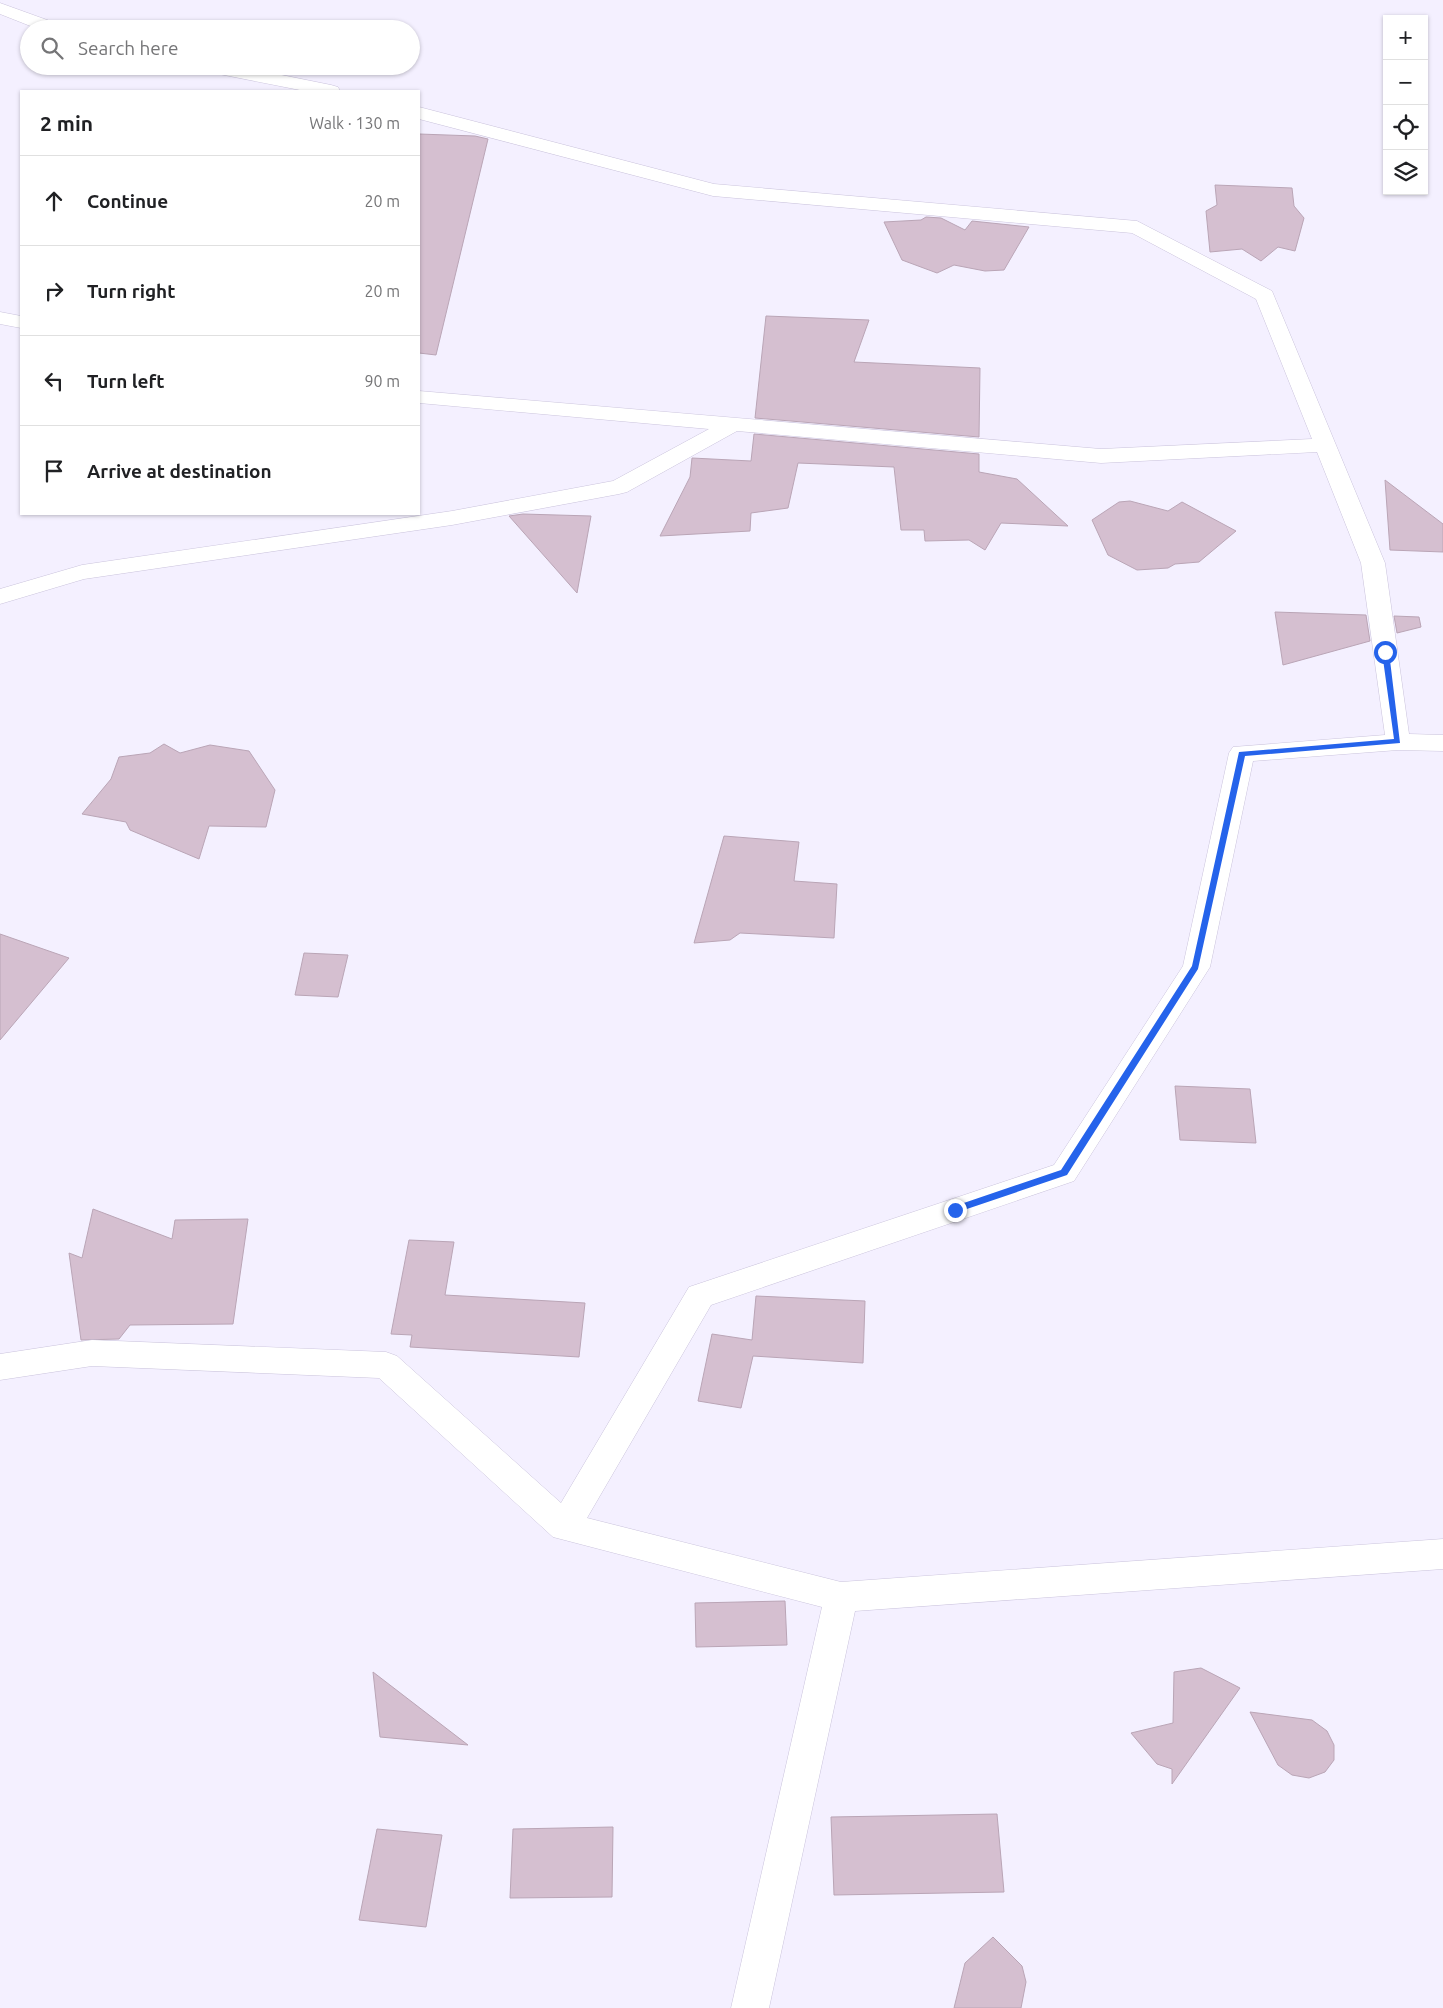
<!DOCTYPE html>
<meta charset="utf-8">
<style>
:root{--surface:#fff;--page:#f6f6f6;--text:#202124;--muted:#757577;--line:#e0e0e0}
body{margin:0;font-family:Ubuntu,sans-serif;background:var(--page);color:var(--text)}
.controls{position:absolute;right:15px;top:15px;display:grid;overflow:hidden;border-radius:0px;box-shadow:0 1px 4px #0004}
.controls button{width:45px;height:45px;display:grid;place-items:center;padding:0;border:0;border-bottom:1px solid var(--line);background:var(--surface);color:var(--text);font:25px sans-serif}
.stop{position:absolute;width:15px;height:15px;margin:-11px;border:4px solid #2563eb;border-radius:50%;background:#fff}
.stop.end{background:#2563eb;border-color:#fff;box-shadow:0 1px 5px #0008}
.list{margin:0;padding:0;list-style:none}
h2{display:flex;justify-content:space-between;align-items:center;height:65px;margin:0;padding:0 20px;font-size:21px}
h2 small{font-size:16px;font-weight:400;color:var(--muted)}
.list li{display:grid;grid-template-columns:32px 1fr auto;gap:15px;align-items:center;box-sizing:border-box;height:90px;padding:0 20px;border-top:1px solid var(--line)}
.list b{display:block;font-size:19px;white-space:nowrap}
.list em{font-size:16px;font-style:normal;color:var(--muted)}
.icon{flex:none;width:28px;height:28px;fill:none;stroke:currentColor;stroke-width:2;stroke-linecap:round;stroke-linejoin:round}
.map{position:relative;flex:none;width:1443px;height:2008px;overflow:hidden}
.search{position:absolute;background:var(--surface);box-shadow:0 1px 4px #0004;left:20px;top:20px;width:400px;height:55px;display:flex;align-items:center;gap:12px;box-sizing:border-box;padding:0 18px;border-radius:28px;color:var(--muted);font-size:19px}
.panel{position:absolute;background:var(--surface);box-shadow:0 1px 4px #0004;left:20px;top:90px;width:400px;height:425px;border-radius:0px}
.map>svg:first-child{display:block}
</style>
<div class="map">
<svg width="1443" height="2008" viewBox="0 0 1443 2008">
<rect width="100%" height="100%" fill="#f4f0ff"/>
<path fill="#d5bfd0" stroke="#baa5b6" d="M419,134L475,136L488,139L436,355L419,353Z
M1215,185L1292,188L1294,206L1304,218L1295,251L1278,247L1261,261L1242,249L1210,252L1206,211L1217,205Z
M926,217L941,218L965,230L972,221L1029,227L1004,270L985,271L954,265L937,273L902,260L884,222L921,220Z
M766,316L869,320L854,362L980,368L979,437L755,418Z
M754,434L979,454V472L1017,479L1068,526L1001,523L985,550L969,540L925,541L924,530H901L894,467L798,463L788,508L751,513L750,531L660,536L690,477L692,458L751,461Z
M1385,480L1443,524V552L1390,550Z
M1130,501L1168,511L1182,502L1236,531L1199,562L1175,564L1168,568L1137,570L1108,555L1092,520L1119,502Z
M523,514L591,516L577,593L509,516Z
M1275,612L1366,615L1370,641L1283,665Z
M1394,616L1419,617L1421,627L1397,633Z
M164,744L180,753L210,745L249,751L275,790L266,827L209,826L199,859L130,830L126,822L82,814L111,779L119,757L150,753Z
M724,836L799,842L794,881L837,884L834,938L740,933L730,940L694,943Z
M0,934L69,958L0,1040Z
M304,953L348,955L338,997L295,995Z
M1175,1086L1250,1089L1256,1143L1180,1140Z
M93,1209L172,1239L175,1220L248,1219L233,1324L130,1325L119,1339L81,1340L69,1253L82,1258Z
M409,1240L454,1242L445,1295L585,1303L579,1357L410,1347L412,1335L391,1334Z
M756,1296L865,1301L863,1363L753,1356L741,1408L698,1401L712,1334L752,1340Z
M785,1601L787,1645L696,1647L695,1603Z
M1201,1668L1240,1688L1172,1784V1769L1157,1764L1131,1733L1173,1723L1174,1672Z
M373,1672L468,1745L380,1737Z
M1250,1712L1312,1720L1327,1731L1334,1745V1760L1325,1772L1309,1778L1292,1775L1278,1765Z
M997,1814L1004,1892L834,1895L831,1817Z
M613,1827L612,1897L510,1898L513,1829Z
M377,1829L442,1835L426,1927L359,1920Z
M993,1937L1022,1966L1026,1982L1021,2008H954L965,1963Z"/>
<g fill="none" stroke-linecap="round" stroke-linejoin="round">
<g stroke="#cac3dc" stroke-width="1">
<path id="minor" d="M0,3L61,25L64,29H38L0,14Z
M200,66H237L331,85L338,87L340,91H305L209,72L203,70Z
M419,107L714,184L1137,221L1272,291L1385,563L1409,734L1443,735V751L1398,750L1253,761L1210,967L1074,1181L711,1305L587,1518L841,1582L1443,1539V1569L855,1611L769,2008H731L822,1607L553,1537L379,1378L92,1366L0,1380V1354L92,1340L386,1352L397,1356L561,1503L689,1287L1054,1165L1183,966L1229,753L1233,747L1385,735L1361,563L1317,452L1101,463L737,431L627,492L619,494L452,525L84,579L0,604V589L82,565L452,511L613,481L709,429L419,403V391L1101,449L1312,439L1256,299L1132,233L713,196L419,119Z
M0,312L21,316V328L0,324Z"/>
</g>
<use href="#minor" fill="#fff" fill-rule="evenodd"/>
</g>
<path fill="#2563eb" d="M1385,650L1389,652L1400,743L1245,756L1198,969L1067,1175L955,1213L952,1212V1207L1061,1170L1192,966L1239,752L1394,739L1382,652Z"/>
</svg>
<div class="controls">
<button>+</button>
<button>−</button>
<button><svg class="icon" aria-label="locate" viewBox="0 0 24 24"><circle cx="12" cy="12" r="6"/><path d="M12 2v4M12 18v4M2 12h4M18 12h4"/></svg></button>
<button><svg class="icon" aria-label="layers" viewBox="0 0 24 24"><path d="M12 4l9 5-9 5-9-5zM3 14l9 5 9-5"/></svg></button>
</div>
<div class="stop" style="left:1385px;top:652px"></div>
<div class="stop end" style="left:955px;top:1210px"></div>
<div class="search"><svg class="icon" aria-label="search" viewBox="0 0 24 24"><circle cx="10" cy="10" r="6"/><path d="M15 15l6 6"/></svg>Search here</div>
<section class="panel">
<h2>2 min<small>Walk · 130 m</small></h2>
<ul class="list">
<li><svg class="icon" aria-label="ahead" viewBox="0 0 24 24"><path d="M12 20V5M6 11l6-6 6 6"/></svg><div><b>Continue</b></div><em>20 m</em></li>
<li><svg class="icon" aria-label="right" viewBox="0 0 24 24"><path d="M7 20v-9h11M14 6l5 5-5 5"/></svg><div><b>Turn right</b></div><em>20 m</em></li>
<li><svg class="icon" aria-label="left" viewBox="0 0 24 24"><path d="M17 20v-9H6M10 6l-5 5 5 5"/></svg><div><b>Turn left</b></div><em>90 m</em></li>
<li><svg class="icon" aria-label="arrive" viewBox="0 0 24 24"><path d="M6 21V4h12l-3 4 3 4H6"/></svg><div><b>Arrive at destination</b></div></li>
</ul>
</section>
</div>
